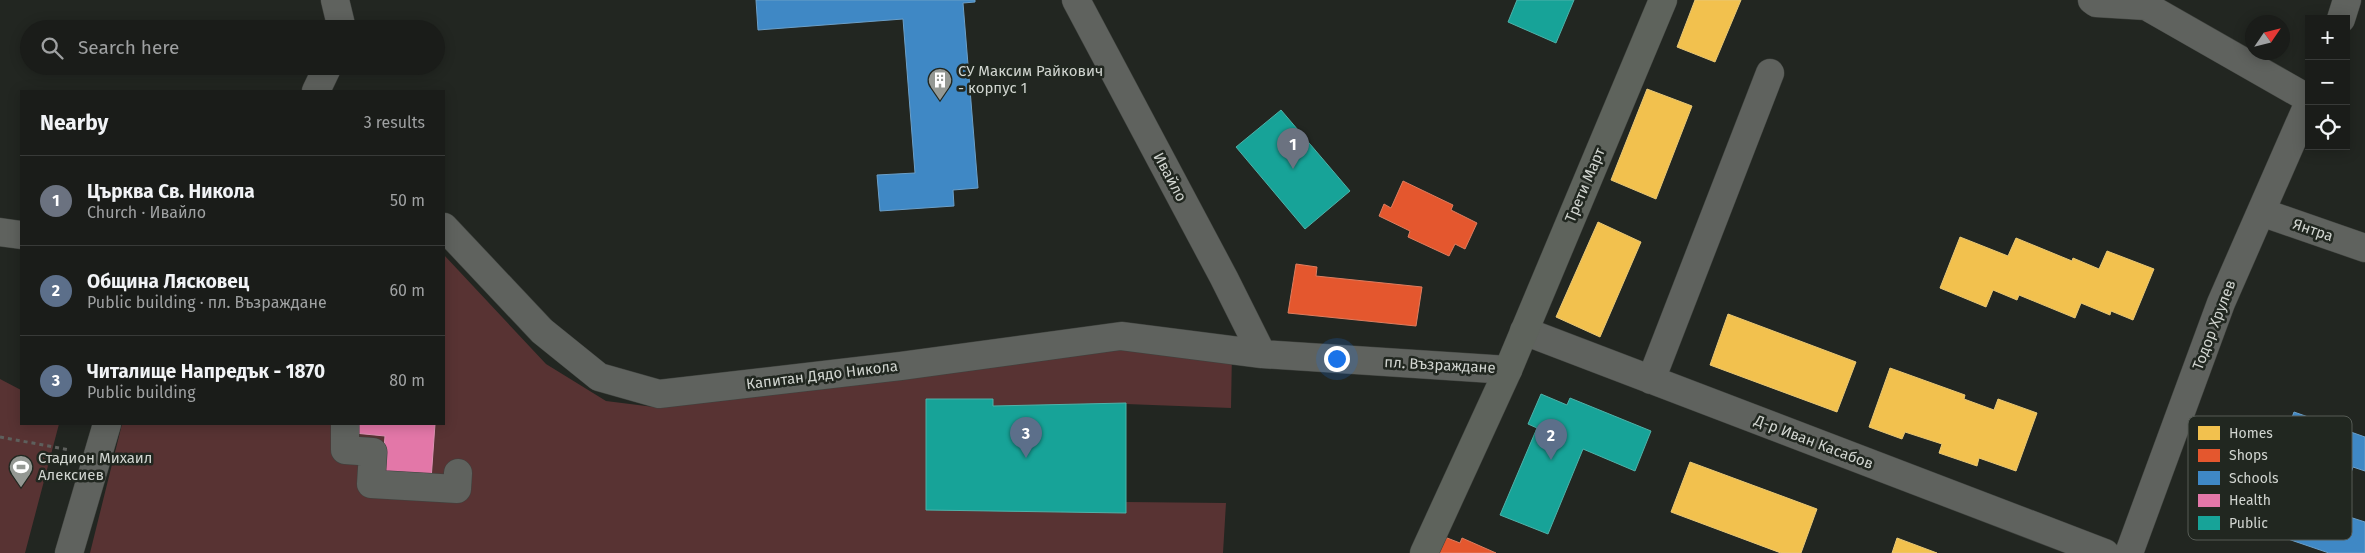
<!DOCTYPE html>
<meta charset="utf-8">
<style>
:root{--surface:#1a1c19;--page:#272926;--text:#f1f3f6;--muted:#9fa1a2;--line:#383a38;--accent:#8c9099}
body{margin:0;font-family:"Fira Sans",sans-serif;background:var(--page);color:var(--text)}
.controls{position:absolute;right:15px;top:15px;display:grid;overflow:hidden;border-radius:0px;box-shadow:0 2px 12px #0003}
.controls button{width:45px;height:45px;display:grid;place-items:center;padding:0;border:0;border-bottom:1px solid var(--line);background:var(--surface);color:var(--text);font:25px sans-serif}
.compass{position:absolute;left:2245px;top:15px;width:45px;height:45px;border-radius:50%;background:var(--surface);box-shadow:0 2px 12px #0003;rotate:55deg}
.you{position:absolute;left:1336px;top:358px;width:18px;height:18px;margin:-12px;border:4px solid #fff;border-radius:50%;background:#1a73e8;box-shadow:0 0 0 8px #1a73e833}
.badge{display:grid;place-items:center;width:32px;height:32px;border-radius:50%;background:var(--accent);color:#fff;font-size:16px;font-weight:700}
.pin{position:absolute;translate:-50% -41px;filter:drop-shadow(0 1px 2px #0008)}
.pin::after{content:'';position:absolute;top:26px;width:18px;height:15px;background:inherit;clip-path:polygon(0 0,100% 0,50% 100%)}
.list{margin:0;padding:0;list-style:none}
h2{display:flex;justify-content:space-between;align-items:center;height:65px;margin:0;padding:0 20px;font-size:21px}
h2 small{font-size:16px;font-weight:400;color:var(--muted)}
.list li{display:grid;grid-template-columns:32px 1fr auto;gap:15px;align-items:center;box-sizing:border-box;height:90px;padding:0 20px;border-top:1px solid var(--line)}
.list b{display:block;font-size:19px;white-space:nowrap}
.list p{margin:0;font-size:16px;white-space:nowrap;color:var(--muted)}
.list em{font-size:16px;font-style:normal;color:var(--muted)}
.icon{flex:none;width:28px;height:28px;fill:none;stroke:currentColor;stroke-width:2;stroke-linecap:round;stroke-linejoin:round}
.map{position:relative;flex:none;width:2365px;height:553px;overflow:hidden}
.search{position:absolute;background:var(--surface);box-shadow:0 2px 12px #0003;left:20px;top:20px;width:425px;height:55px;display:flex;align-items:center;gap:12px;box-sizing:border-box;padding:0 18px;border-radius:28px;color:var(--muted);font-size:19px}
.panel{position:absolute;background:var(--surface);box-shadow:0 2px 12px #0003;left:20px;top:90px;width:425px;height:335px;border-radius:0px}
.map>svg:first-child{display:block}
</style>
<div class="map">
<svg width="2365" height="553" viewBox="0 0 2365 553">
<rect width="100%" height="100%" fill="#222621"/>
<path fill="#583333" d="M444,255L546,364L606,401L654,407L1121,336L1232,351L1231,408L1126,404V502L1226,503L1223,553H90L122,424H444Z
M0,379L21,390V424H59L25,553H0Z"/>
<path fill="#f2c14e" stroke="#e8c775" d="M1695,0H1741L1715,62L1677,47Z
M1647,89L1692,106L1656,199L1611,180Z
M1598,222L1641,242L1600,337L1556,317Z
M1960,237L2008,256L2016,238L2072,261L2073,258L2099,269L2107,251L2154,269L2133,320L2111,311L2110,315L2081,303L2075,318L2019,295L2017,300L1993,290L1986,307L1940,288Z
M1728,314L1856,362L1837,412L1710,365Z
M1890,368L1965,395L1964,399L1994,410L1998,399L2037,413L2016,471L1979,458L1977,466L1939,453L1942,444L1905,432L1902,439L1869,427Z
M1690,462L1817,509L1801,553H1781L1671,512Z
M1897,538L1937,553H1892Z"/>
<path fill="#e4572e" stroke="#de7d5f" d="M1403,181L1453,205L1451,210L1477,223L1465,249L1455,244L1449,256L1408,237L1410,231L1379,216L1384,204L1391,208Z
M1296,264L1317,267L1316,276L1422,287L1416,326L1288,313Z
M1442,536L1460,543L1462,538L1496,553H1434Z"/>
<path fill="#3f88c5" stroke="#6b9fc8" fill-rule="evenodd" d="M756,0H975V2L963,3L978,188L953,190L954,206L880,211L877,175L915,173L903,19L758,30Z
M2294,412L2365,437V471L2353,467L2337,513L2365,522V553H2329L2238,522L2253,479L2228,470L2243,425L2284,439ZM2283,449L2334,467L2321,506L2270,489Z"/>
<path fill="#e377a8" stroke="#de93b4" d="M354,424H435L431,480L382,476L385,436L354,433Z"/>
<path fill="#17a398" stroke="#4fb2a9" d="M1517,0H1574L1556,43L1508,22Z
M1281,110L1350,191L1305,229L1236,147Z
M1541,394L1567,405L1570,398L1651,431L1635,471L1583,449L1548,534L1500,515L1537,428L1528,424Z
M926,399H993V406L1126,403V513L926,510Z"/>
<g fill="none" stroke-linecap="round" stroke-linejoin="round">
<g stroke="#3f423e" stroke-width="29">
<path id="street" d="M335,0L342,29
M1076,0L1224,278L1262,354
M2092,0L2096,3L2146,6L2309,99
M2341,19L2347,0
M316,91L328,66
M2261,212L2365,248
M444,227L542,331L599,377L659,394L901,366L1121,336L1262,354L1508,370
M0,232L21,235
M1524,331L2105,553
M1651,380L1770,73
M345,424V450L373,452L371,484L457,489L458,473
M69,553L107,424
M2129,553L2221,303L2309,102"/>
</g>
<g stroke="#3f423e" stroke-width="29">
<path id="secondary" d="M1424,553L1508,370L1663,0"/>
</g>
<path stroke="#5e605d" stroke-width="3" stroke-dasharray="4 4" stroke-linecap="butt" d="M0,437L70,450"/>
<use href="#street" stroke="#5f625e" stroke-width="28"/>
<use href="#secondary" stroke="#5e635c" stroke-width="28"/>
</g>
<defs>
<g id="building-pin" transform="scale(1.25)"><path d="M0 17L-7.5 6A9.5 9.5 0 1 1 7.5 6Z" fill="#949893" stroke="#212720"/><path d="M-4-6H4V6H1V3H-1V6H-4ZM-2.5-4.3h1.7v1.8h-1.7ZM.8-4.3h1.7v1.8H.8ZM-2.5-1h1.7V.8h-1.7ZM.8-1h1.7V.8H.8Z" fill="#fff"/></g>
<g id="stadium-pin" transform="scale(1.25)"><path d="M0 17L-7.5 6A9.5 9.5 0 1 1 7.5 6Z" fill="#949893" stroke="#212720"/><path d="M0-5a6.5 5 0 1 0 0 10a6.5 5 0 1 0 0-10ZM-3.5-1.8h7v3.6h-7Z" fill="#fff"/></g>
</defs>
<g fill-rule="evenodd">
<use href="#building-pin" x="940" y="80"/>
<use href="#stadium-pin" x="21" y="467"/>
</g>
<g text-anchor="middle" stroke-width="5" stroke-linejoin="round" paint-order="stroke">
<g font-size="15" fill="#d1d5d0" stroke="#212720" text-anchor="start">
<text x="958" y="76">СУ Максим Райкович<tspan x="958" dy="17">- корпус 1</tspan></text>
<text x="38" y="463">Стадион Михаил<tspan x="38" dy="17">Алексиев</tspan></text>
</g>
<g font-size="15" fill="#d1d5d0" stroke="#212720">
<text transform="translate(1170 177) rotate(62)" y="5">Ивайло</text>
<text transform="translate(1585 185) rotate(-67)" y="5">Трети Март</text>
<text transform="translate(2313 230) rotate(19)" y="5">Янтра</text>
<text transform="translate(2214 325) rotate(-69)" y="5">Тодор Хрулев</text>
<text transform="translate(1440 365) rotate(3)" y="5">пл. Възраждане</text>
<text transform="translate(822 375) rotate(-7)" y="5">Капитан Дядо Никола</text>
<text transform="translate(1814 442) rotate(21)" y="5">Д-р Иван Касабов</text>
</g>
</g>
<rect x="2188" y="416" width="164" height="124" rx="8" fill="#212720" stroke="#565b55" stroke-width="1"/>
<rect x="2198" y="426" width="22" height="14" fill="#f2c14e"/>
<rect x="2198" y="449" width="22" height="13" fill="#e4572e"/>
<rect x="2198" y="471" width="22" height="14" fill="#3f88c5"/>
<rect x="2198" y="494" width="22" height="13" fill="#e377a8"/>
<rect x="2198" y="516" width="22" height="14" fill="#17a398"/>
<g font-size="14" fill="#d1d5d0">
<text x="2229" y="438">Homes</text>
<text x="2229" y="460">Shops</text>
<text x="2229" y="483">Schools</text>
<text x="2229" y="505">Health</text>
<text x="2229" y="528">Public</text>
</g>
</svg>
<div class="controls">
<button>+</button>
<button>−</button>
<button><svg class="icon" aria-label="locate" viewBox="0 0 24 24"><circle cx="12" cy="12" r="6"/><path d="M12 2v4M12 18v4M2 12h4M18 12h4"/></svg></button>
</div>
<svg class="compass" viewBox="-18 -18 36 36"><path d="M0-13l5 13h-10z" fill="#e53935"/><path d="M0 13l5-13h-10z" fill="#9fa1a2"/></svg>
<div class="you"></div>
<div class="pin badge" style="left:1293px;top:169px;background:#6b7280">1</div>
<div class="pin badge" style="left:1551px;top:460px;background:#5c6f8a">2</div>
<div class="pin badge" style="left:1026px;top:458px;background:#5c6f8a">3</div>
<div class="search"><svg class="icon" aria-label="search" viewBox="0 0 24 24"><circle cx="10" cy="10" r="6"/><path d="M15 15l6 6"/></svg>Search here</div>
<section class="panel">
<h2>Nearby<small>3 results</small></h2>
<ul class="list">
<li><span class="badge" style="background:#6b7280">1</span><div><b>Църква Св. Никола</b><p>Church · Ивайло</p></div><em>50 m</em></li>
<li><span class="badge" style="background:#5c6f8a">2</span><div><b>Община Лясковец</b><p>Public building · пл. Възраждане</p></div><em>60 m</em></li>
<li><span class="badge" style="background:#5c6f8a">3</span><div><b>Читалище Напредък - 1870</b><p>Public building</p></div><em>80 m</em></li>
</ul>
</section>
</div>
